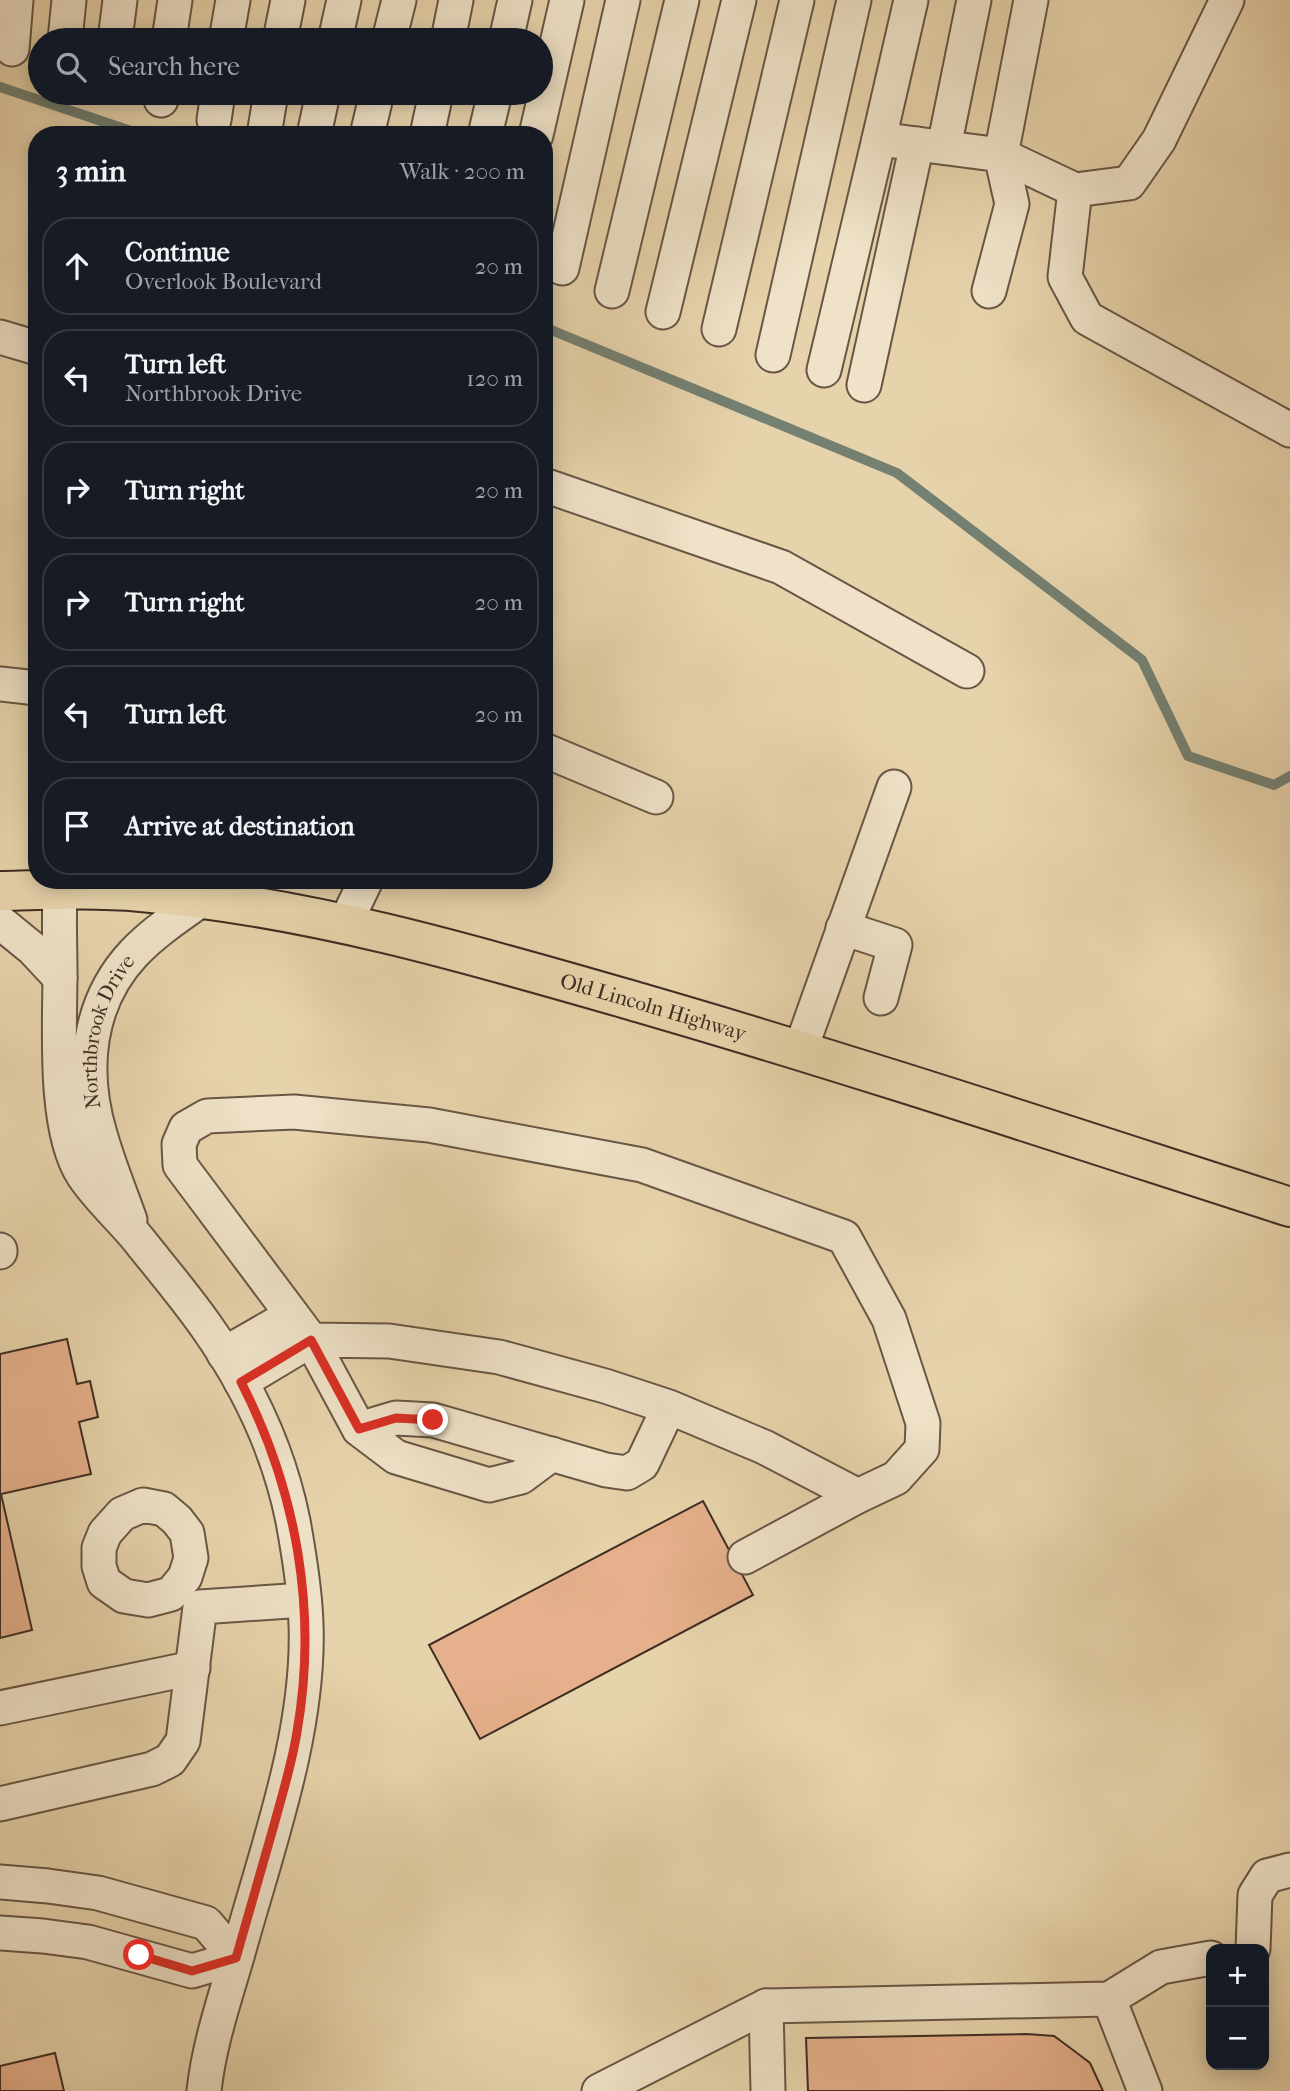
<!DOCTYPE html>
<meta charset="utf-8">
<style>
:root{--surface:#171b24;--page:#242831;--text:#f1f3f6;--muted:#9ea1a6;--line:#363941}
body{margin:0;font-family:"IM FELL French Canon",serif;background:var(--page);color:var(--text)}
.controls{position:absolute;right:21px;bottom:21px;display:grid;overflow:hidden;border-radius:14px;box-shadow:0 4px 18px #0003}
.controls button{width:63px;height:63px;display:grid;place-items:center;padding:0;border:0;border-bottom:2px solid var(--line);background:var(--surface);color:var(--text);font:35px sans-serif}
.stop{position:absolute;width:21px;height:21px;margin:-16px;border:5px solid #d93025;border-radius:50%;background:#fff}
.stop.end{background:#d93025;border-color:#fff;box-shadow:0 2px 7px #0008}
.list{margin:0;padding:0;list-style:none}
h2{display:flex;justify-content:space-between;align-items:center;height:91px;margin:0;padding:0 28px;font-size:30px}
h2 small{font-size:23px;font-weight:400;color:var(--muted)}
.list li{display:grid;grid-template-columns:46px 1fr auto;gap:21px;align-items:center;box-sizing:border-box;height:98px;margin:0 14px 14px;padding:0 14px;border:2px solid var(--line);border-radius:28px}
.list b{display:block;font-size:26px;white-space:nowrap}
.list p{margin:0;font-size:23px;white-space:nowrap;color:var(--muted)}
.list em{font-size:23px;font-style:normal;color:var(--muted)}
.icon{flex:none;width:38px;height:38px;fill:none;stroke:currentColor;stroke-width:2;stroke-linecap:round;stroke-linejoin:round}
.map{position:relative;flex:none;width:1290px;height:2091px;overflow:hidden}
.search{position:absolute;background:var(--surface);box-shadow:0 4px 18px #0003;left:28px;top:28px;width:525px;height:77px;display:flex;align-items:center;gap:18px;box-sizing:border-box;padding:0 24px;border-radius:38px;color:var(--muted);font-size:26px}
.panel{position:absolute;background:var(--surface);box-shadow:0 4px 18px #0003;left:28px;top:126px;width:525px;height:763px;border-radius:28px}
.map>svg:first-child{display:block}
</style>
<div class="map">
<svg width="1290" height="2091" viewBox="0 0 1290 2091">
<rect width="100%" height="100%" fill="#e7d3ab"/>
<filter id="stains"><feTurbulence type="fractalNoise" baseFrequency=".00286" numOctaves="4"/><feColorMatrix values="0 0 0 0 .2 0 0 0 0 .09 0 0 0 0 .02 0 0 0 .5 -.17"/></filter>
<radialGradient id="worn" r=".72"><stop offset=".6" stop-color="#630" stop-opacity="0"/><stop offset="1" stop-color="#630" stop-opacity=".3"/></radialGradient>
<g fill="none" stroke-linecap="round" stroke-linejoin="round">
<path stroke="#738072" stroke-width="10" d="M0,87L143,135
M544,327L897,473L1142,660L1188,756L1274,785L1290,776"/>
</g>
<path fill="#e5b08b" stroke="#3e2d23" stroke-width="2" d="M67,1339L77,1384L90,1381L98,1417L79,1422L91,1474L1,1494L32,1630L0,1638V1354Z
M703,1501L753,1595L480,1739L429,1645Z
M1027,2034L1054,2036L1073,2050L1090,2063L1103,2091H808L806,2038Z
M55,2053L64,2091H0V2066Z"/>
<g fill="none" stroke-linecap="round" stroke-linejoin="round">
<g stroke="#685645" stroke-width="37">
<g id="minor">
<path d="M1031,0L1001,155L1075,190L1065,277L1087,318L1290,430"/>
<path d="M65,40L69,0"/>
<path d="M115,40L120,0"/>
<path d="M169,40L175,0"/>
<path d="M226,40L233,0"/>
<path d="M280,40L288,0"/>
<path d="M335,40L344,0"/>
<path d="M389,40L399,0"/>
<path d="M448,40L456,0"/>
<path d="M506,40L515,0"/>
<path d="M12,49L16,0"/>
<path d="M161,100L162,93"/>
<path d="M214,120L218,93"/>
<path d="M264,135L271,93"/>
<path d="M314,135L323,93"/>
<path d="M367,135L377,93"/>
<path d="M427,135L436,93"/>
<path d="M485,135L495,93"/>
<path d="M536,135L567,0"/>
<path d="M879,139L911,0"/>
<path d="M944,147L974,0"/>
<path d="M1075,190L1129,183L1159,140L1227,0"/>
<path d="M562,268L623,0"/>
<path d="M612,291L682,0"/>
<path d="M663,312L739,0"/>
<path d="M719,329L797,0"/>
<path d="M0,337L37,348"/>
<path d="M773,355L854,0"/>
<path d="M824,370L879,139L917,144"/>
<path d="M864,385L917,144L1001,155L1012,204L989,291"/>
<path d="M544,485L781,567L967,671"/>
<path d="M0,684L37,688"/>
<path d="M544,750L656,797"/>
<path d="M61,880C58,910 60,941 60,971C60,1026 53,1129 83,1175C98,1198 121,1218 138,1239C161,1268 185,1296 206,1326C247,1384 279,1451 293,1521C299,1554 305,1589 306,1624C310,1732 267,1848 238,1953C225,1998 209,2044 204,2091"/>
<path d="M0,922L33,949L60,978"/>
<path d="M345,924L366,880"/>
<path d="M843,928L895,945L881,998"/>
<path d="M800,1051L894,787"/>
<path id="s1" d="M130,1220C120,1192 108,1163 100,1134C81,1071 87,1003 134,953C153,933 178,916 201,900L204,883"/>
<path d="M0,1250V1252"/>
<path d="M224,1354L292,1315"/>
<path d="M241,1382L311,1340L389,1341L499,1357L605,1386L669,1407L764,1447L858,1496L896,1478L922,1449L923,1423L889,1319L844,1237L642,1165L429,1125L294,1112L207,1116L186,1128L179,1144L180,1165L311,1340L359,1429L396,1418L433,1420L606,1470L627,1473L642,1464L669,1407"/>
<path d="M359,1429L396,1457L489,1485L521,1477L552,1454"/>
<path d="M143,1505L164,1509L177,1520L187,1533L191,1558L185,1577L171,1594L148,1600L124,1596L104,1582L99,1566V1548L105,1533L122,1514Z"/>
<path d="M745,1557L858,1496"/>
<path d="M0,1708L193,1668"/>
<path d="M0,1804L152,1769L170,1760L183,1741L200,1607L304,1600"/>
<path d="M0,1882L48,1886L98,1893L206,1923L236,1958L192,1971L88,1942L43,1936L0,1933"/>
<path d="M1253,1949L1255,1895L1267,1876L1290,1870"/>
<path d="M1109,1999L1145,2091"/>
<path d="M599,2091L766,2006"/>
<path d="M768,2091L766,2006L1109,1999L1161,1967L1211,1958"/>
</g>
</g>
<g stroke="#3e2d23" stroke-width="42">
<g id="major">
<path id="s2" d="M0,891C47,890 94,888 141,892C313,907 478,956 644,1004C861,1067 1075,1138 1290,1207"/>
</g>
</g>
<use href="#minor" stroke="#efe2c8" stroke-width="33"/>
<use href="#major" stroke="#e7d3ab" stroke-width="38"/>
</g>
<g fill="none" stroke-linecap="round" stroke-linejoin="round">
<path stroke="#d93025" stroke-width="9" d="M139,1955L192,1971L236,1958C249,1914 261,1869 274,1825C282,1795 292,1764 297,1732C318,1612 297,1491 241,1382L311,1340L359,1429L396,1418L433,1420"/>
</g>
<g text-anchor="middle" stroke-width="5" stroke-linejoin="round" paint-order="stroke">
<g font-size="21" fill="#3e2d23" stroke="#efe2c8">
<text dy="7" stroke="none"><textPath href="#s2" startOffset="667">Old Lincoln Highway</textPath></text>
<text dy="7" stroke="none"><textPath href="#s1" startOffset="198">Northbrook Drive</textPath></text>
</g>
</g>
<rect width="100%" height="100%" filter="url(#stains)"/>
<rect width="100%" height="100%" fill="url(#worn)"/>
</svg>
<div class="controls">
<button>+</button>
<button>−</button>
</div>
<div class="stop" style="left:139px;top:1955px"></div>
<div class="stop end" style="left:433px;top:1420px"></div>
<div class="search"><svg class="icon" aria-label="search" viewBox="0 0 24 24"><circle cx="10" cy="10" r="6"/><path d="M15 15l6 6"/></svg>Search here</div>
<section class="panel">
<h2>3 min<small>Walk · 200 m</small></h2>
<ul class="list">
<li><svg class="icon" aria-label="ahead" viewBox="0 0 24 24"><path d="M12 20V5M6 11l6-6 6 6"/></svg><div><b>Continue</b><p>Overlook Boulevard</p></div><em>20 m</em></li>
<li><svg class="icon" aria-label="left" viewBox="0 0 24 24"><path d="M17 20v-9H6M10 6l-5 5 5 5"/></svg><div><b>Turn left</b><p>Northbrook Drive</p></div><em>120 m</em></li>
<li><svg class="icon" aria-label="right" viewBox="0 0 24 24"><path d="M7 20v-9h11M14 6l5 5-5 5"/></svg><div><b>Turn right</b></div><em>20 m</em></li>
<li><svg class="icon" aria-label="right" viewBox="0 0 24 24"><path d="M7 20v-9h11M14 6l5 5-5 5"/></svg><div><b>Turn right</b></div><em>20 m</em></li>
<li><svg class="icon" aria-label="left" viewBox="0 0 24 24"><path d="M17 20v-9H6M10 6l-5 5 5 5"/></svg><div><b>Turn left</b></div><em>20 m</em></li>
<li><svg class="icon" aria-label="arrive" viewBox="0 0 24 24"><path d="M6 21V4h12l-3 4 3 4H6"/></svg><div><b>Arrive at destination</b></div></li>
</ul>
</section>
</div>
